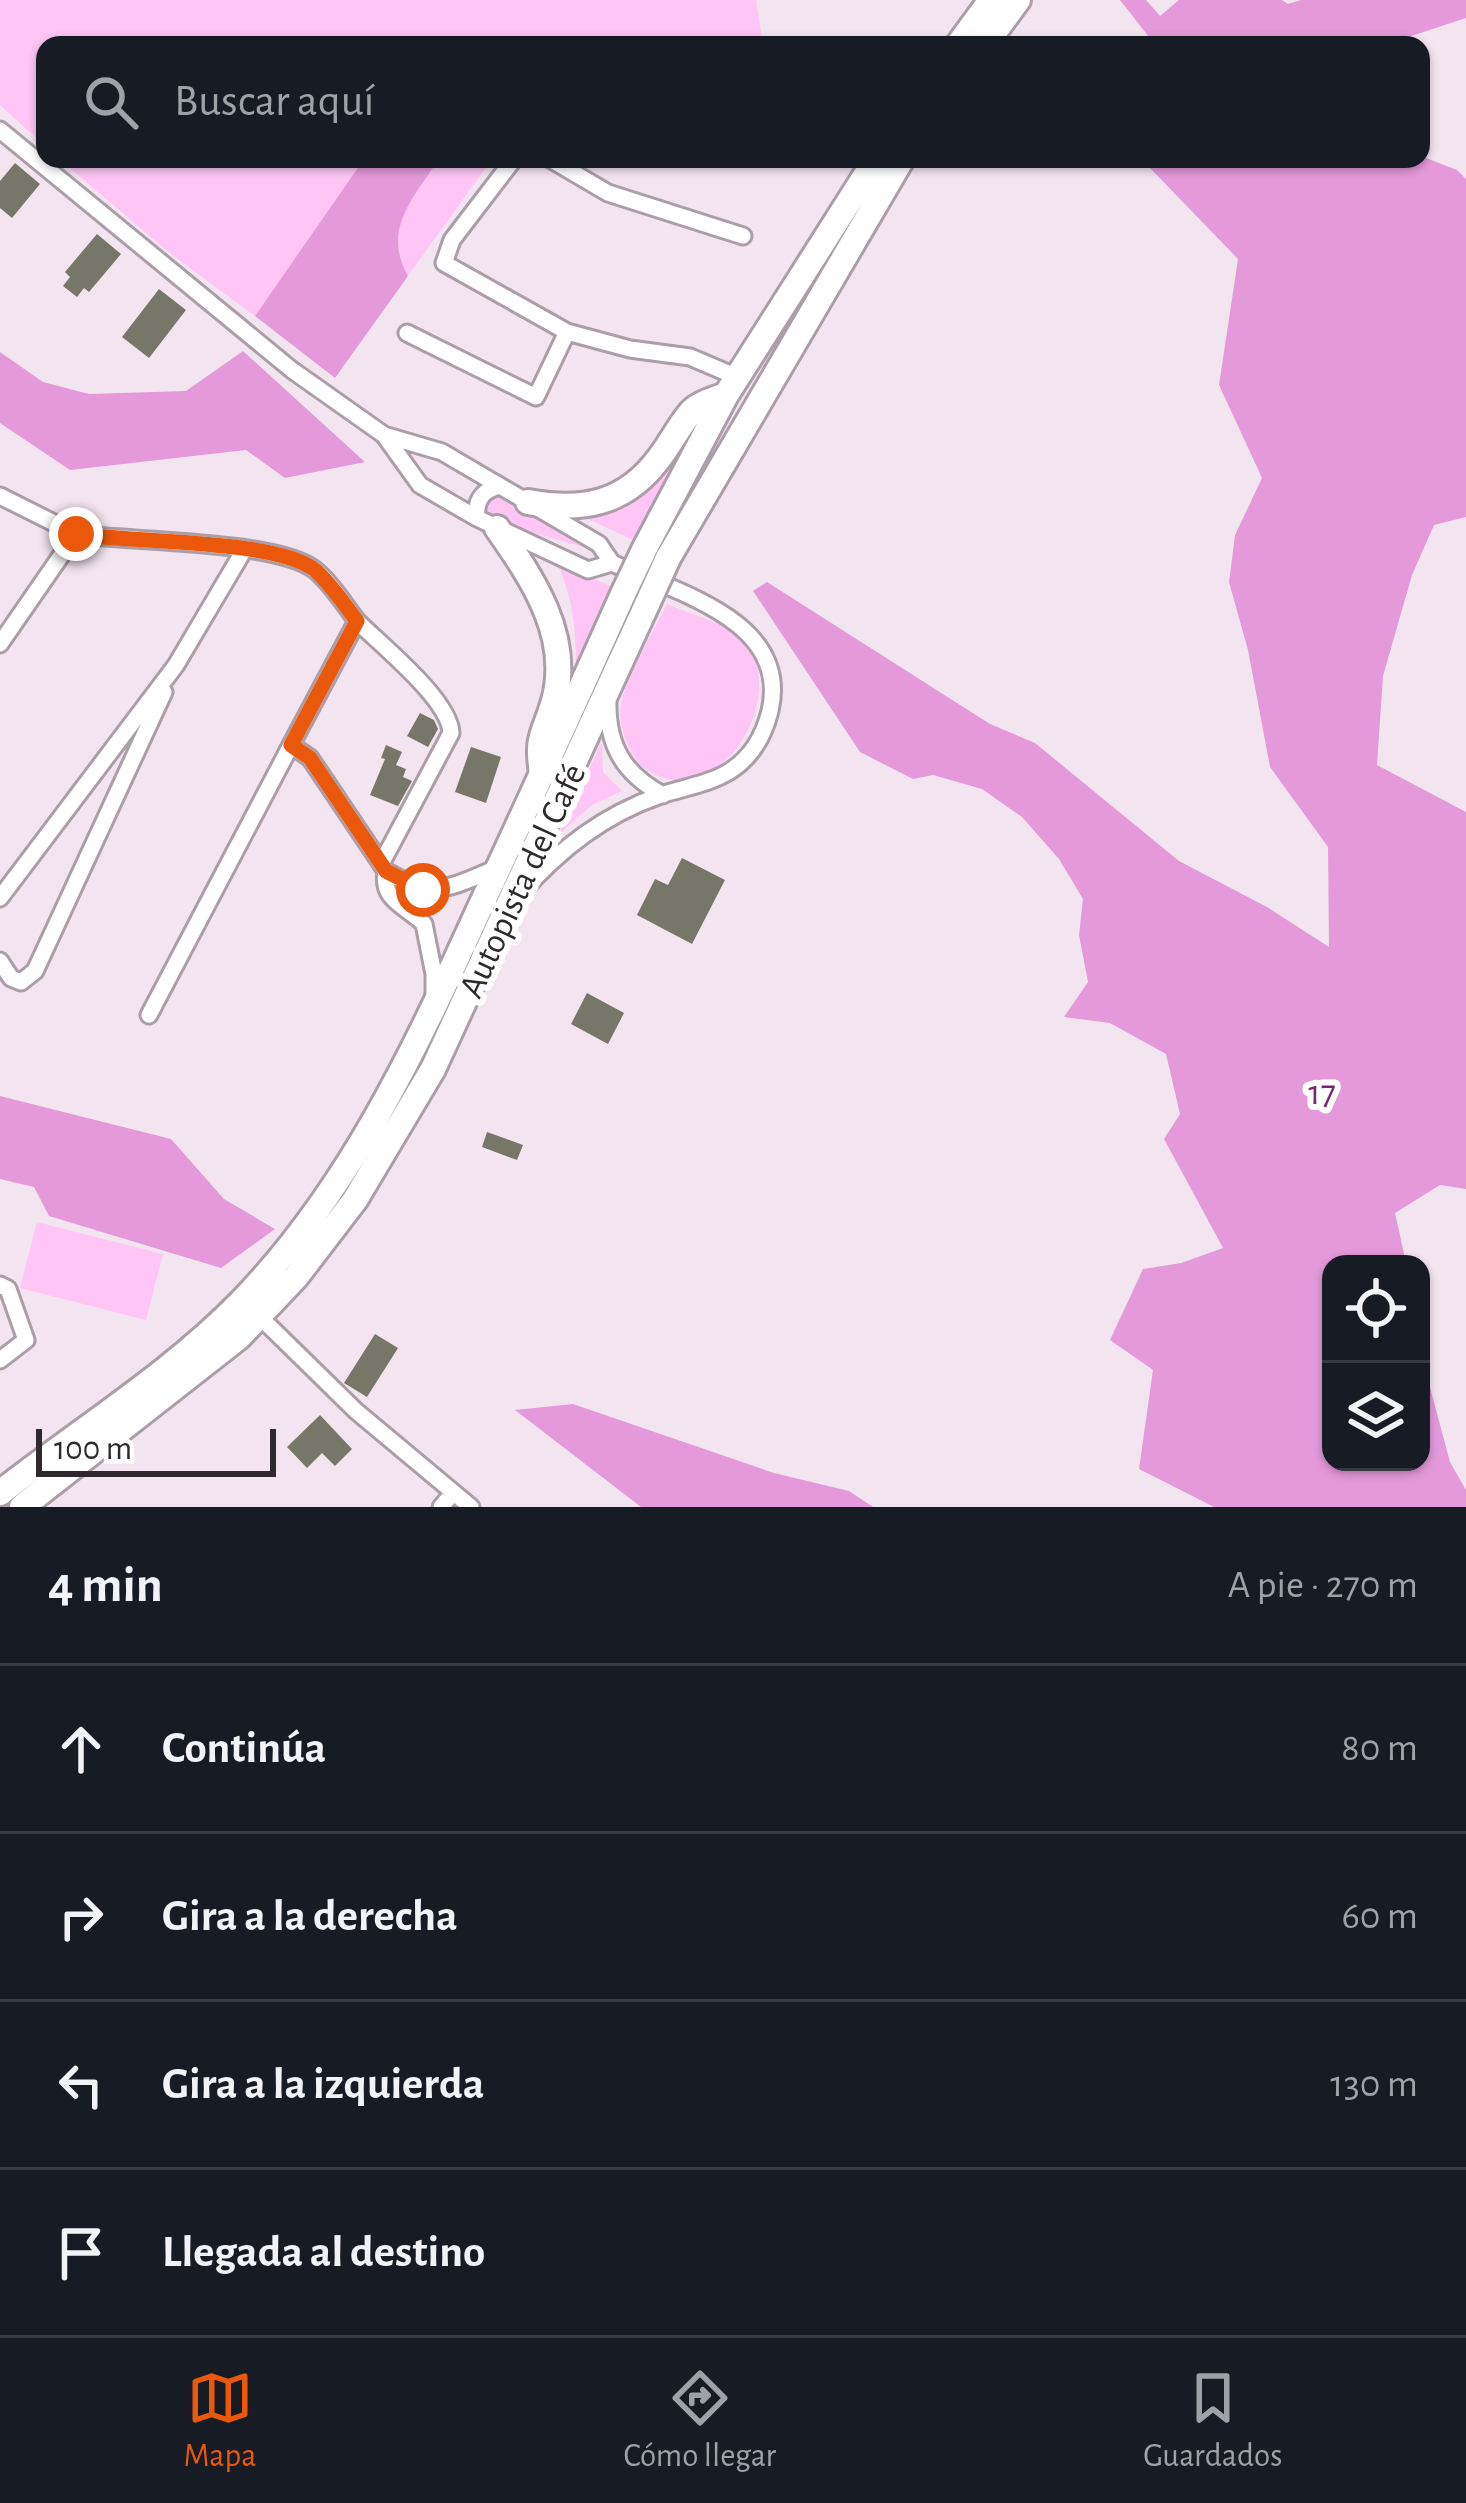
<!DOCTYPE html>
<html lang="es">
<meta charset="utf-8">
<style>
:root{--surface:#171b24;--page:#242831;--text:#f1f3f6;--muted:#9ea1a6;--line:#363941;--accent:#ea580c}
body{margin:0;font-family:"Alegreya Sans",sans-serif;background:var(--page);color:var(--text)}
.controls{position:absolute;right:36px;bottom:36px;display:grid;overflow:hidden;border-radius:24px;box-shadow:0 3px 9px #0004}
.controls button{width:108px;height:108px;display:grid;place-items:center;padding:0;border:0;border-bottom:3px solid var(--line);background:var(--surface);color:var(--text);font:60px sans-serif}
.scale{position:absolute;left:36px;bottom:30px;width:240px;box-sizing:border-box;padding-left:12px;border:6px solid #2e292d;border-top:0;font-size:33px;line-height:42px;white-space:nowrap;color:#2e292d;-webkit-text-stroke:9px #fff;paint-order:stroke}
.stop{position:absolute;width:36px;height:36px;margin:-27px;border:9px solid #ea580c;border-radius:50%;background:#fff}
.stop.end{background:#ea580c;border-color:#fff;box-shadow:0 3px 12px #0008}
.list{margin:0;padding:0;list-style:none}
h2{display:flex;justify-content:space-between;align-items:center;height:156px;margin:0;padding:0 48px;font-size:51px}
h2 small{font-size:39px;font-weight:400;color:var(--muted)}
.list li{display:grid;grid-template-columns:78px 1fr auto;gap:36px;align-items:center;box-sizing:border-box;height:168px;padding:0 48px;border-top:3px solid var(--line)}
.list b{display:block;font-size:45px;white-space:nowrap}
.list em{font-size:39px;font-style:normal;color:var(--muted)}
.icon{flex:none;width:66px;height:66px;fill:none;stroke:currentColor;stroke-width:2;stroke-linecap:round;stroke-linejoin:round}
.map{position:relative;flex:none;width:1466px;height:1507px;overflow:hidden}
.search{position:absolute;background:var(--surface);box-shadow:0 3px 9px #0004;left:36px;right:36px;top:36px;height:132px;display:flex;align-items:center;gap:30px;box-sizing:border-box;padding:0 42px;border-radius:24px;color:var(--muted);font-size:45px}
.sheet{height:828px;background:var(--surface)}
nav{display:flex;justify-content:space-around;align-items:center;box-sizing:border-box;height:168px;border-top:3px solid var(--line);background:var(--surface);font-size:33px;color:var(--muted)}
nav a{display:grid;justify-items:center;gap:6px}
nav .on{color:var(--accent)}
.map>svg:first-child{display:block}
</style>
<div class="map">
<svg width="1466" height="1507" viewBox="0 0 1466 1507">
<rect width="100%" height="100%" fill="#f3e5f0"/>
<path fill="#fec5f5" d="M0,0H756L763,45H45V146L0,105Z
M59,159H364L255,316L171,254Z
M439,159H492L408,276C382,229 413,199 439,159Z
M668,473L633,540L586,518L618,510Z
M495,494L512,498L583,547L488,520L486,502Z
M557,563L611,586L576,667C576,628 573,599 557,563Z
M667,604C690,614 723,623 743,639C759,651 759,671 759,689C757,719 742,750 716,768C682,791 639,780 626,741C621,728 618,710 623,696C632,665 653,633 667,604Z
M602,742L603,772L622,791L592,805L557,836Z
M37,1222L163,1254L146,1320L20,1288Z"/>
<path fill="#e49ada" d="M1120,0H1146L1160,16L1179,0H1282L1288,4L1301,0H1466V18L1384,45H1147L1149,37Z
M1421,156L1457,170L1466,179V517L1434,525L1412,575L1383,676L1377,765L1466,812V1189L1440,1185L1395,1213L1405,1258L1414,1264H1331V1462H1421V1269L1423,1361L1450,1462L1466,1490V1507H1214L1139,1469L1153,1370L1110,1340L1143,1269L1181,1263L1223,1248L1164,1139L1180,1114L1166,1054L1110,1023L1064,1017L1088,982L1079,935L1083,899L1059,859L1022,817L982,789L933,775L913,779L860,752L753,591L767,582L990,724L1035,743L1179,861L1267,907L1329,947L1328,847L1270,767L1248,650L1229,582L1235,535L1262,478L1219,385L1238,259L1148,166V159H1421Z
M364,159H439C413,199 382,229 408,276L335,378L255,316Z
M243,351L365,462L285,478L246,450L70,470L0,423V352L43,382L89,394L186,391Z
M0,1096L171,1139L224,1199L275,1229L221,1268L49,1216L34,1187L0,1179Z
M573,1404L774,1473L849,1491L873,1507H641L515,1410Z"/>
<path fill="#777769" d="M15,163L40,184L12,218L0,208V181Z
M97,234L121,254L89,292L84,288L77,297L63,286L70,277L65,272Z
M159,289L186,310L149,358L122,337Z
M420,713L434,720L438,729L428,747L407,736Z
M386,745L402,752L396,765L406,769L403,777L412,781L398,806L370,795L385,759L381,758Z
M471,747L501,757L486,803L455,792Z
M682,858L725,880L692,944L637,915L655,879L668,885Z
M587,993L624,1013L608,1044L571,1024Z
M487,1132L523,1145L517,1160L482,1147Z
M375,1334L398,1348L367,1397L344,1383Z
M320,1415L352,1449L335,1466L322,1453L307,1468L287,1447Z"/>
<g fill="none" stroke-linecap="round" stroke-linejoin="round">
<g stroke="#ab9ea9" stroke-width="21">
<path id="minor" d="M0,130L292,370L384,435L420,485L477,518L588,570L612,563
M514,159L452,240L444,263L567,332L630,349L690,357L737,377
M550,159L608,193L743,236
M407,333L536,397L567,332
M384,435L442,452L599,544L612,563C675,592 791,620 770,711C764,735 752,757 730,771C709,784 685,787 661,795C603,815 560,849 520,894
M0,496L76,534L0,644
M477,518C475,500 483,490 500,486
M76,534C131,542 277,540 315,570C331,583 344,604 357,621L291,745
M357,621C381,645 450,700 451,733L381,864
M608,701C607,746 624,774 663,795
M386,871C381,901 405,905 424,924L434,974V998
M0,898L176,665L244,550
M0,961L11,978L21,982L35,971L164,692
M149,1015L291,745L310,758L386,871C433,900 449,888 497,868
M0,1285L8,1289L26,1340L0,1360
M259,1316L356,1411L471,1507
M441,1507L453,1493"/>
</g>
<g stroke="#ab9ea9" stroke-width="30">
<path id="highway" d="M958,45L991,0
M985,45L1018,0
M528,502C582,512 626,504 660,457C671,443 680,424 692,411C700,403 715,399 726,395
M497,528C532,578 572,636 554,701C544,736 536,735 542,774
M645,548L726,395L876,159
M668,558L902,159
M0,1493C80,1430 171,1374 242,1301C349,1190 414,1052 477,914C527,807 576,699 624,592
M22,1507L239,1337L296,1277L355,1200L433,1069L648,602"/>
</g>
<use href="#minor" stroke="#fff" stroke-width="15"/>
<use href="#highway" stroke="#fff" stroke-width="24"/>
<g stroke="#ab9ea9" stroke-width="30" stroke-linecap="butt">
<path id="highway-bridge" d="M624,592L645,548
M648,602L668,558"/>
</g>
<use href="#highway-bridge" stroke="#fff" stroke-width="24"/>
</g>
<g fill="none" stroke-linecap="round" stroke-linejoin="round">
<path stroke="#ea580c" stroke-width="15" d="M76,534C131,543 276,539 315,570C331,584 344,604 357,621L291,745L310,758L386,871L423,890"/>
</g>
<g text-anchor="middle" stroke-width="12" stroke-linejoin="round" paint-order="stroke">
<g font-size="36" fill="#2e292d" stroke="#fff">
<text transform="translate(521 880) rotate(-65)" y="13">Autopista del Café</text>
</g>
<g font-size="36" fill="#7b2674" stroke="#fff">
<text x="1322" y="1104">17</text>
</g>
</g>
</svg>
<div class="controls">
<button><svg class="icon" aria-label="locate" viewBox="0 0 24 24"><circle cx="12" cy="12" r="6"/><path d="M12 2v4M12 18v4M2 12h4M18 12h4"/></svg></button>
<button><svg class="icon" aria-label="layers" viewBox="0 0 24 24"><path d="M12 4l9 5-9 5-9-5zM3 14l9 5 9-5"/></svg></button>
</div>
<div class="scale">100 m</div>
<div class="stop" style="left:423px;top:890px"></div>
<div class="stop end" style="left:76px;top:534px"></div>
<div class="search"><svg class="icon" aria-label="search" viewBox="0 0 24 24"><circle cx="10" cy="10" r="6"/><path d="M15 15l6 6"/></svg>Buscar aquí</div>
</div>
<section class="sheet">
<h2>4 min<small>A pie · 270 m</small></h2>
<ul class="list">
<li><svg class="icon" aria-label="ahead" viewBox="0 0 24 24"><path d="M12 20V5M6 11l6-6 6 6"/></svg><div><b>Continúa</b></div><em>80 m</em></li>
<li><svg class="icon" aria-label="right" viewBox="0 0 24 24"><path d="M7 20v-9h11M14 6l5 5-5 5"/></svg><div><b>Gira a la derecha</b></div><em>60 m</em></li>
<li><svg class="icon" aria-label="left" viewBox="0 0 24 24"><path d="M17 20v-9H6M10 6l-5 5 5 5"/></svg><div><b>Gira a la izquierda</b></div><em>130 m</em></li>
<li><svg class="icon" aria-label="arrive" viewBox="0 0 24 24"><path d="M6 21V4h12l-3 4 3 4H6"/></svg><div><b>Llegada al destino</b></div></li>
</ul>
</section>
<nav>
<a class="on"><svg class="icon" aria-label="map" viewBox="0 0 24 24"><path d="M3 6l6-2 6 2 6-2v14l-6 2-6-2-6 2zM9 4v14M15 6v14"/></svg>Mapa</a>
<a><svg class="icon" aria-label="directions" viewBox="0 0 24 24"><path d="M12 3l9 9-9 9-9-9zM9 14v-3h6M13 9l2 2-2 2"/></svg>Cómo llegar</a>
<a><svg class="icon" aria-label="saved" viewBox="0 0 24 24"><path d="M7 4h10v16l-5-4-5 4z"/></svg>Guardados</a>
</nav>
